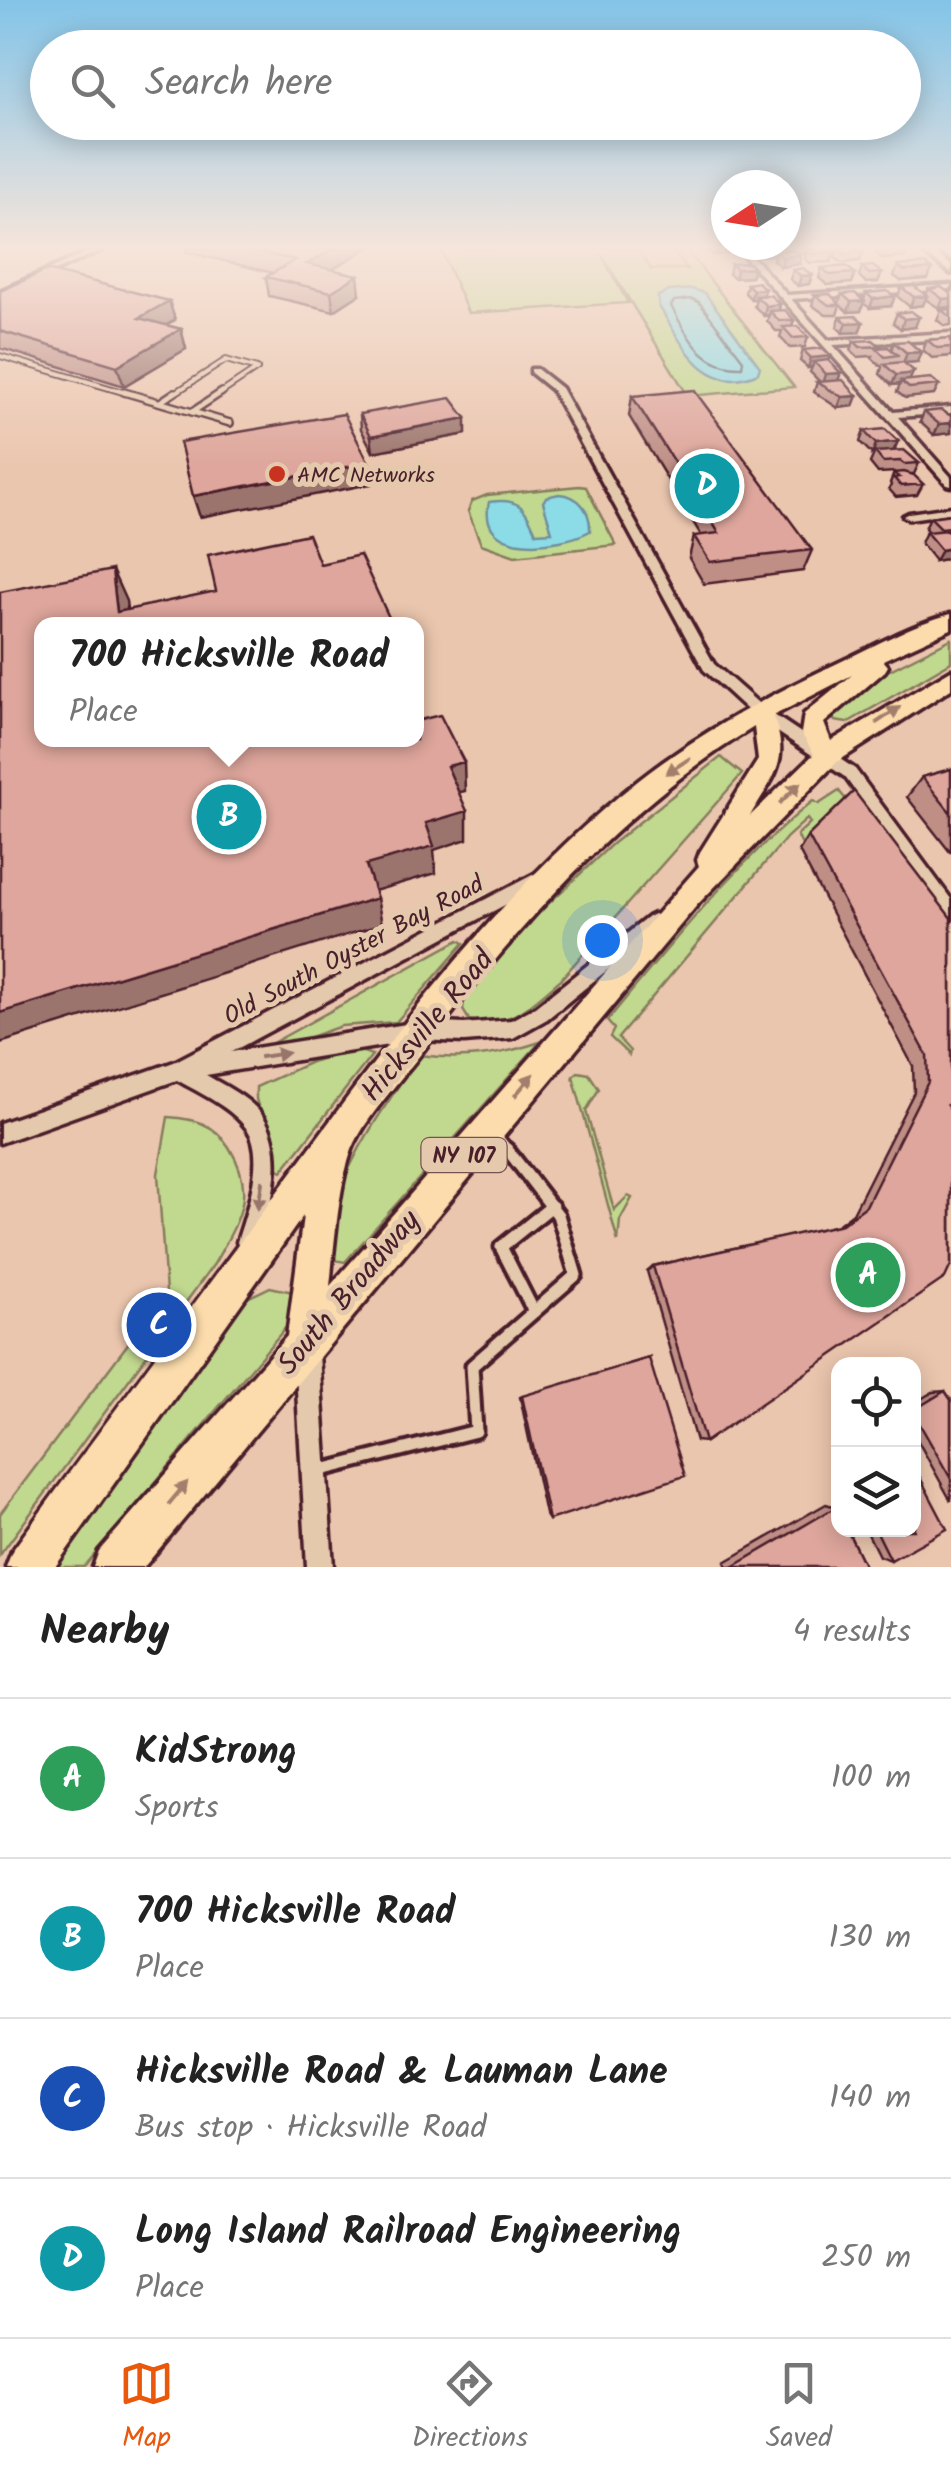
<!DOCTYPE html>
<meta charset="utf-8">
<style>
:root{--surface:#fff;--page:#f2f2f2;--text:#222;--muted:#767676;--line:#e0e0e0;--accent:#ea580c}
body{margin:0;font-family:Kalam,sans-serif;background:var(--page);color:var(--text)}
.controls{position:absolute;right:30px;bottom:30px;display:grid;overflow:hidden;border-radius:20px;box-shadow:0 5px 25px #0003}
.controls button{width:90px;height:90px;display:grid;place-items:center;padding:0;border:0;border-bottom:2px solid var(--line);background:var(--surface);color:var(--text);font:50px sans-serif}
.compass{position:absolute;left:711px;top:170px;width:90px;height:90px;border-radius:50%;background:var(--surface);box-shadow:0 5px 25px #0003;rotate:258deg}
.you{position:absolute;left:602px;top:940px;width:35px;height:35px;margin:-25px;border:8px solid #fff;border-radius:50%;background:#1a73e8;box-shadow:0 0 0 15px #1a73e833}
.badge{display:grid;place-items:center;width:65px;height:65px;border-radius:50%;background:var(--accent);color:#fff;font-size:32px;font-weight:700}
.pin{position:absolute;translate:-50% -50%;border:5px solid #fff;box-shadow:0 2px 10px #0006}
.popup{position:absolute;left:34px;top:617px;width:390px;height:130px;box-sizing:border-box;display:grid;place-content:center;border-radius:20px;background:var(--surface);filter:drop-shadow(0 2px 8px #0005);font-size:32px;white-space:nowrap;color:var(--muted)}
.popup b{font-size:38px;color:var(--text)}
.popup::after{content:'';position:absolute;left:50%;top:100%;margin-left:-20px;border:20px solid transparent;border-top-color:var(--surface)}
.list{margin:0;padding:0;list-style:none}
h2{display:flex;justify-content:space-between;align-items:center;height:130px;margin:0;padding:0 40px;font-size:42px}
h2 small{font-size:32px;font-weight:400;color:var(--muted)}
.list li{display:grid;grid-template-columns:65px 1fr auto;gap:30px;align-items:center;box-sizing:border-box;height:160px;padding:0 40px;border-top:2px solid var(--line)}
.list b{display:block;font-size:38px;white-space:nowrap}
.list p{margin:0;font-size:32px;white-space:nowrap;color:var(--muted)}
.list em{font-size:32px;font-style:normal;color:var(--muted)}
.icon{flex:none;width:55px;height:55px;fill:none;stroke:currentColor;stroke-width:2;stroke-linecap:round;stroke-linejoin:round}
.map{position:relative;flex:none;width:951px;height:1567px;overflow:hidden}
.search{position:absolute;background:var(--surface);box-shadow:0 5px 25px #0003;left:30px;right:30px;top:30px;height:110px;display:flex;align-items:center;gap:25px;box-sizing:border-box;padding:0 35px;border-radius:55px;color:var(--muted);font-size:38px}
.sheet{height:770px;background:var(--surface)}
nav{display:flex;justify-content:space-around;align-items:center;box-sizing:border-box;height:140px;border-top:2px solid var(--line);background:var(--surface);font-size:28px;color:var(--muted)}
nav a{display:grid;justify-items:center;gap:5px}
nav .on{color:var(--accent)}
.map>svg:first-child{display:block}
</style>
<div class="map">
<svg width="951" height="1567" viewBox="0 0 951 1567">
<rect width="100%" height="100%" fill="#ebc6ae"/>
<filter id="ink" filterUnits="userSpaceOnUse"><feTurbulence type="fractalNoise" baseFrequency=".01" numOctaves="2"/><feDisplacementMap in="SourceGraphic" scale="20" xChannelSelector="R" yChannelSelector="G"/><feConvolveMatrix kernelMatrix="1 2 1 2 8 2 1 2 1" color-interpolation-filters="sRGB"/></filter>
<g filter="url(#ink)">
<path fill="#c1d88f" stroke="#867c5d" stroke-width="2.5" d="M440,248H631L639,251L651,269H687L671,248H685L794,387L688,396L601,254L628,303L468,313Z
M579,486L586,487L616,545L515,556L481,544L468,511L472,501L487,495Z
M951,639V662L847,723L835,721L832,718L853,693L874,678Z
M721,757L742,774L560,980C532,1004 508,1030 469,1020L463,1010L464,1000L532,919L612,844Z
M839,791L861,818L845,805L802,845L797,835L810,823L807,819L787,837L618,1038L630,1051L629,1055L610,1037L614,1029L607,1021C671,943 735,864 813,801L819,804Z
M459,940L464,943L396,1022L341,1026L279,1048L267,1046Z
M540,1042L345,1262L334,1260C315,1196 386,1107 419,1055C463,1061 498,1056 540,1042Z
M355,1049L372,1055L282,1171L277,1168L256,1099V1087L311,1062Z
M578,1072L589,1074L599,1089L586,1111L614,1210L628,1196L632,1198L620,1220L618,1242L573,1076Z
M168,1117C194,1119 214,1123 229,1147C258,1194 238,1221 214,1264L0,1555V1514L166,1293L158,1174Z
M270,1287L293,1292L292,1320L84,1567H54L241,1301Z"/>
<path fill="#8bdce7" stroke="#71909c" stroke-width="2.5" d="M692,289L705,293L760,367L758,373C705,397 682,344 659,306L658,296L669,291Z
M559,494C579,495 591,511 590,531C561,547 476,558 489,502C520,497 525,508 536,533L552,532L543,502L546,497Z"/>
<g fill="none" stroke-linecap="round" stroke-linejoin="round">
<path stroke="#646b76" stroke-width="2.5" d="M692,299L699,302L743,360L742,367C702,368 688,337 671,306L674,301Z"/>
<g stroke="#4a1f2b" stroke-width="8">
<path id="service-far3" d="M0,356L133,395
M172,395L226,360L257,369
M218,395L257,369"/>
</g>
<g stroke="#4a1f2b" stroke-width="10">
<path id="service-far2" d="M124,392L230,423
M160,402L175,392
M192,412L222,392"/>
</g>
<g stroke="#4a1f2b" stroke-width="16">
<path id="service-far1" d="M496,1135L509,1151"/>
</g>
<g stroke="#4a1f2b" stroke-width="19">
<path id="service" d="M534,1312L501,1247L552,1206
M318,1471L476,1431L472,1366L576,1275L558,1215L507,1149"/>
</g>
<g stroke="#4a1f2b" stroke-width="7">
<path id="minor" d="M97,248H106L0,296V291Z
M737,248H847L844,250L750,254L787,295L951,285V289L791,299L828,340L951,333V339L833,345L893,412L951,407V413L898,417L951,477V486L947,485Z
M531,369H537L561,388L714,664L765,709L855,769L951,899V919L945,917L845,777L755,717L704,670L552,390L531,373Z
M951,507V513L909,519L903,516L909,513Z
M538,872L544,874L546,879L544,884L231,1052L419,1022L464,1024L511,1020L535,1007L648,917L654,914L660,917L663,922L660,927L547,1019L513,1038L464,1042L419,1040L206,1075C225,1086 252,1099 264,1118C287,1155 271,1212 256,1250L248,1253L240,1250L237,1242C246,1214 267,1155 247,1129C231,1107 200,1093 177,1080L0,1143V1123L174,1062Z
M307,1342L315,1346L319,1354L333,1567H307L295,1354L299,1346Z"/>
</g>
<g stroke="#4a1f2b" stroke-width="8">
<path id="secondary" d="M917,248H928L951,265V273Z"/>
</g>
<g stroke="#4a1f2b" stroke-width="7">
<path id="primary" d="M951,614V629L883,660L888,666L885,671L824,723L831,741L951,670V689L837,762L698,904L144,1567H93L99,1551L287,1336L303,1216L55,1567H6L12,1551C98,1433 185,1316 272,1199C382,1051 493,895 639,780C700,732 770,695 840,662C876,645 913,624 951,614ZM852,675L804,714L801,733L814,754L750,816C773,777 791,762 773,716ZM754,727L758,760L700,852L697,860L699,866L330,1286C334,1250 339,1175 355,1143C371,1111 401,1080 423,1051C517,927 620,809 754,727Z"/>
</g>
<use href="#service-far3" stroke="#e5c9ac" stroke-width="4"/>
<use href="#service-far2" stroke="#e5c9ac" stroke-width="5"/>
<use href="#service-far1" stroke="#e5c9ac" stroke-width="9"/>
<use href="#service" stroke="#e5c9ac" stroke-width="11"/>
<use href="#minor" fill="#e5c9ac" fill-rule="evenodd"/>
<use href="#secondary" fill="#e5c9ac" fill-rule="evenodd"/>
<use href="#primary" fill="#fcdcac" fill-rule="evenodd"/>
</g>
<path fill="#bf8f86" stroke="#4a1f2b" stroke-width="2.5" d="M186,248H368L332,269L360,294L334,311L269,296L266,277L273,273L187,252Z
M699,248H729L727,254L712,255L707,249L700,250Z
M838,248L863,252L860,261L842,263L835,258Z
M878,248H908L905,257L883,259L876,253Z
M807,249L834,252L831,262L809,263L805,259Z
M776,251L799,264L781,267L773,260Z
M731,264L754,268L751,277L735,278L729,274Z
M898,266L932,269L928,279L901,281L894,276Z
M862,267L882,273L878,282L866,283L859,276Z
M822,268L855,273L852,283L827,285L819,278Z
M793,270L812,275L809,284L798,286L790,279Z
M747,284L765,289L763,295L780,304L779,310L794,320L792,326L808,337L805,347L790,348L780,337L782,331H776L767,321L769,315L764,316L754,306L756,299H751L745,293Z
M901,287L926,295L929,289L948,292L951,288V307L939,308L925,299L923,305L910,307L898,297Z
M0,291L169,301L175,320L166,325L181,329L186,349L124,386L0,348Z
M866,293L895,296L891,306L870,308L863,303L861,311L848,312L840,305L837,315H826L812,305L815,295L839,303L842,294L864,300Z
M951,309V325L945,326L937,320L941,310Z
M897,313L915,327L901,329L893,323Z
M840,317L863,322L859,332L843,333L837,327Z
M951,338V356L932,358L923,350L927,340Z
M854,341L880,346L879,348L891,350L894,342L917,362L905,363L910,380L939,385L934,395L905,398L897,392L900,384L892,385L880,374L882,367L872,358L873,356L857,357L851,351Z
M803,350L831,356L829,361L853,406L838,408L814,392L817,382H820L810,372L812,367L808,368L800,361Z
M632,396L812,550L803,571L704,584L689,558L694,536L701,535L629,416Z
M924,412L951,416V433L934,435L920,422Z
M360,414L466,434L373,452L361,429Z
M864,431L898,441L894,450L919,463L914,474H912L923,484L917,495L896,497L889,489L891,485L890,483L894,473L896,472L878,473L870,463L874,454H872L860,442Z
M951,514V558L935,561L921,543L926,532H928L925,528L930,517Z
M951,769V852H950L907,797L922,777Z
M808,836L951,918V1265L705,1442L696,1441L647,1271L653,1266L836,1226L853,1213L914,1092L913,1066L799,851Z
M649,1358L549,1520L545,1514L520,1397Z
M945,1391L951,1400V1501L914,1434V1403L933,1392Z
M826,1504L836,1507L865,1567H727L725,1562Z
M866,1530H914L891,1560L879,1556Z"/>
<path fill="#9b746d" stroke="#4a1f2b" stroke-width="2.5" d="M336,248H368L310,282L307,264Z
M801,254L799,264L781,267L783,258Z
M754,268L751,277L735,278L737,269Z
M358,275L360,294L334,311L331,292Z
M812,275L809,284L798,286L801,276Z
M765,289L763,298L756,296V299H751L753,290Z
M895,296L891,306L870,308L873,299Z
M927,296L923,305L910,307L914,297Z
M951,298V307L939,308L943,299Z
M169,301L175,320L145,337L139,318Z
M864,301L861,311L848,312L851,302Z
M780,304L778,314L770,311L769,315L764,316L766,306Z
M919,317L915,327L901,329L904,319Z
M863,322L859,332L843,333L847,323Z
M181,329L186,349L124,386L117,366Z
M921,352L917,362L903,363L907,353Z
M831,356L827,366L814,362L812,367L808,368L811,358Z
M914,371L909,381L904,384L901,381L900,384L892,385L896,375Z
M841,373L837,383L823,385L826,374Z
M857,396L853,406L838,408L842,397Z
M466,418V434L373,452L371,436Z
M951,423V433L934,435L939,424Z
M898,441L893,452H875L872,454L876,444Z
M369,463L371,484L200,517L193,496Z
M951,548V558L935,561L941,550Z
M112,570L126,601L129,624L117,612Z
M464,762L465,791L448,795L447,766Z
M467,811V839L434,850L436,873L371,892L366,865L426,823Z
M377,898L382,924L0,1043V1013Z"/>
<path fill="#dea69c" stroke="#4a1f2b" stroke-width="2.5" d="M240,248H336L307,264L358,275L331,292L266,277L295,260Z
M833,248L834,252L812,254L807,249Z
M838,248H857L863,252L845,254Z
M795,250L801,254L783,258L776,251Z
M748,263L754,268L737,269L731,264Z
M925,264L932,269L904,271L898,266Z
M846,266L855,273L830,275L822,268Z
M873,266L882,273L869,274L862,267Z
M803,268L812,275L801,276L793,270Z
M47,270L169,301L139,318L181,329L117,366L0,331V291Z
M758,282L765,289L753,290L747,284Z
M914,286L927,296L914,297L901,287Z
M941,287L951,294V298L943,299L929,289Z
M887,291L895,296L873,299L866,293Z
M855,293L864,301L851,302L842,294Z
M830,294L840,305H829L815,295Z
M770,295L780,304L766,306L756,296Z
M951,309L950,316L941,310Z
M785,310L794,320L779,321L770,311Z
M911,311L919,317L904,319L897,313Z
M856,316L863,322L847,323L840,317Z
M798,326L808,337L793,338L783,327Z
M951,338V347L937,348L927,340Z
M873,340L880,346L860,347L854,341Z
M908,341L921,352L907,353L894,342Z
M888,347L898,355L885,357L876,348Z
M823,348L831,356L811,358L803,350Z
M828,360L841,373L826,374L814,362Z
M903,362L914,371L908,374L896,375L884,364Z
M931,378L939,385L909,388L901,381Z
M843,380L857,396L842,397L817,382Z
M694,390L812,550L710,562L694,536L719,533L632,396Z
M451,398L466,418L371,436L360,414Z
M941,410L951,416V423L939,424L924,412Z
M344,414L369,463L193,496L180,442Z
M885,429L898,441L876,444L864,431Z
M904,450L919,463L904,464L900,461L883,462L875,452Z
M904,472L914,475L923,484L901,486L894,478L899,477L894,473Z
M951,514V527L941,528L930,517Z
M947,530L951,535V548L941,550L926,532Z
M308,534L320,564L360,555L392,624H42V740H416V721L440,715L464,762L447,766L467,811L426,823L434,846L366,865L377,898L0,1013V592L112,570L117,612L216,591L208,555Z
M951,769V813L922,777Z
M854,791L951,918V1105H948L951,1111V1265L945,1278L705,1442L653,1266L842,1224L866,1206L928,1082L927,1055L808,836Z
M649,1358L685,1476L549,1520L522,1396Z
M945,1391L951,1400V1479L914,1414V1410Z
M914,1466L947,1529L891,1560L876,1530H914Z
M836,1507L838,1513V1530H847L865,1567H733Z"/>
<defs><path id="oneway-solid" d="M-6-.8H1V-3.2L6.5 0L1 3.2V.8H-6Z" transform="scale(2.5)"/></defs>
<g fill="#a37e6c">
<use href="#oneway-solid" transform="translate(888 715) rotate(-34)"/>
<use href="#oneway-solid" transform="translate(678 766) rotate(147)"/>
<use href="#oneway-solid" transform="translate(790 793) rotate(-45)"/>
<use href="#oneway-solid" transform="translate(524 1085) rotate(-50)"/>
<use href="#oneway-solid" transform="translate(178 1493) rotate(-50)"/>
</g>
<g fill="#98746c">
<use href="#oneway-solid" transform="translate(274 1055) rotate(-9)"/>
<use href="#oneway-solid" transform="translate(260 1195) rotate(99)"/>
</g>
</g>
<linearGradient id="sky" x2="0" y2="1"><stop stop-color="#83c4e8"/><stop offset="0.53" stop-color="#f6e5db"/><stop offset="1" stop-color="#f6e5db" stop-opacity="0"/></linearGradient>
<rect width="951" height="467" fill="url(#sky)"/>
<circle fill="#c8321e" stroke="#e5c9ac" stroke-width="4" cx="277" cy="474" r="10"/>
<g text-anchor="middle" stroke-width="10" stroke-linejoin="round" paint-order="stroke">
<g font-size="22" fill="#4a1f2b" stroke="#e5c9ac" text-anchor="start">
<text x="297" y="482">AMC Networks</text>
</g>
<rect fill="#e5c9ac" stroke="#785252" stroke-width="2.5" x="421.5" y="1138" width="85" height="34" rx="8"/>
<g font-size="22" font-weight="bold" fill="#4a1f2b">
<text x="464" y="1163">NY 107</text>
</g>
<g font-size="25" fill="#4a1f2b" stroke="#e5c9ac">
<text transform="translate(353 949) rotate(-28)" y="9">Old South Oyster Bay Road</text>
</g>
<g font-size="30" fill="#4a1f2b" stroke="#e5c9ac">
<text transform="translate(427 1025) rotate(-50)" y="10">Hicksville Road</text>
<text transform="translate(348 1292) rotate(-50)" y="10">South Broadway</text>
</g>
</g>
</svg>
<div class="controls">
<button><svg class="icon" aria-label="locate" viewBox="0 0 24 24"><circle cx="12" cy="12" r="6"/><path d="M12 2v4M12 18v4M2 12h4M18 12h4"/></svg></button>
<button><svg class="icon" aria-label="layers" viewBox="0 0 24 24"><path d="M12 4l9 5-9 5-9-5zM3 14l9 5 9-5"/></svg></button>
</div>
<svg class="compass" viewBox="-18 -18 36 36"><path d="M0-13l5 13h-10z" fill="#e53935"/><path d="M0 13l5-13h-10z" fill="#767676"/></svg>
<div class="you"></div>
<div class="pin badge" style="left:868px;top:1275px;background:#2e9e5b">A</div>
<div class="pin badge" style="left:229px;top:817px;background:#0f9aa8">B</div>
<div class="popup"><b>700 Hicksville Road</b>Place</div>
<div class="pin badge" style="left:159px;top:1325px;background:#1a4fb4">C</div>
<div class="pin badge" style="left:707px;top:486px;background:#0f9aa8">D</div>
<div class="search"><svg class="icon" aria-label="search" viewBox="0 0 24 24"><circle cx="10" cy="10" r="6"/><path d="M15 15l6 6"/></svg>Search here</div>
</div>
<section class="sheet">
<h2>Nearby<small>4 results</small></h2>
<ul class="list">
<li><span class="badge" style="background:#2e9e5b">A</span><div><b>KidStrong</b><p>Sports</p></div><em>100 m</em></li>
<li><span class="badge" style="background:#0f9aa8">B</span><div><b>700 Hicksville Road</b><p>Place</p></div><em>130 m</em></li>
<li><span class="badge" style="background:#1a4fb4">C</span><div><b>Hicksville Road &amp; Lauman Lane</b><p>Bus stop · Hicksville Road</p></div><em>140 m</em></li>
<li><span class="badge" style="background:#0f9aa8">D</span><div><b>Long Island Railroad Engineering</b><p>Place</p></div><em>250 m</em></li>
</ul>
</section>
<nav>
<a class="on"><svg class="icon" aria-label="map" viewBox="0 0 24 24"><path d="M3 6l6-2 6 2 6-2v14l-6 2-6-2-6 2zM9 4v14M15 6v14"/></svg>Map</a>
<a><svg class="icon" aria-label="directions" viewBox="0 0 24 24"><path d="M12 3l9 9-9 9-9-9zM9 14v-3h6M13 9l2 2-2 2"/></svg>Directions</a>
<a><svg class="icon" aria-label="saved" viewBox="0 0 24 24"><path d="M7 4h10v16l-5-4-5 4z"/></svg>Saved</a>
</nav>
